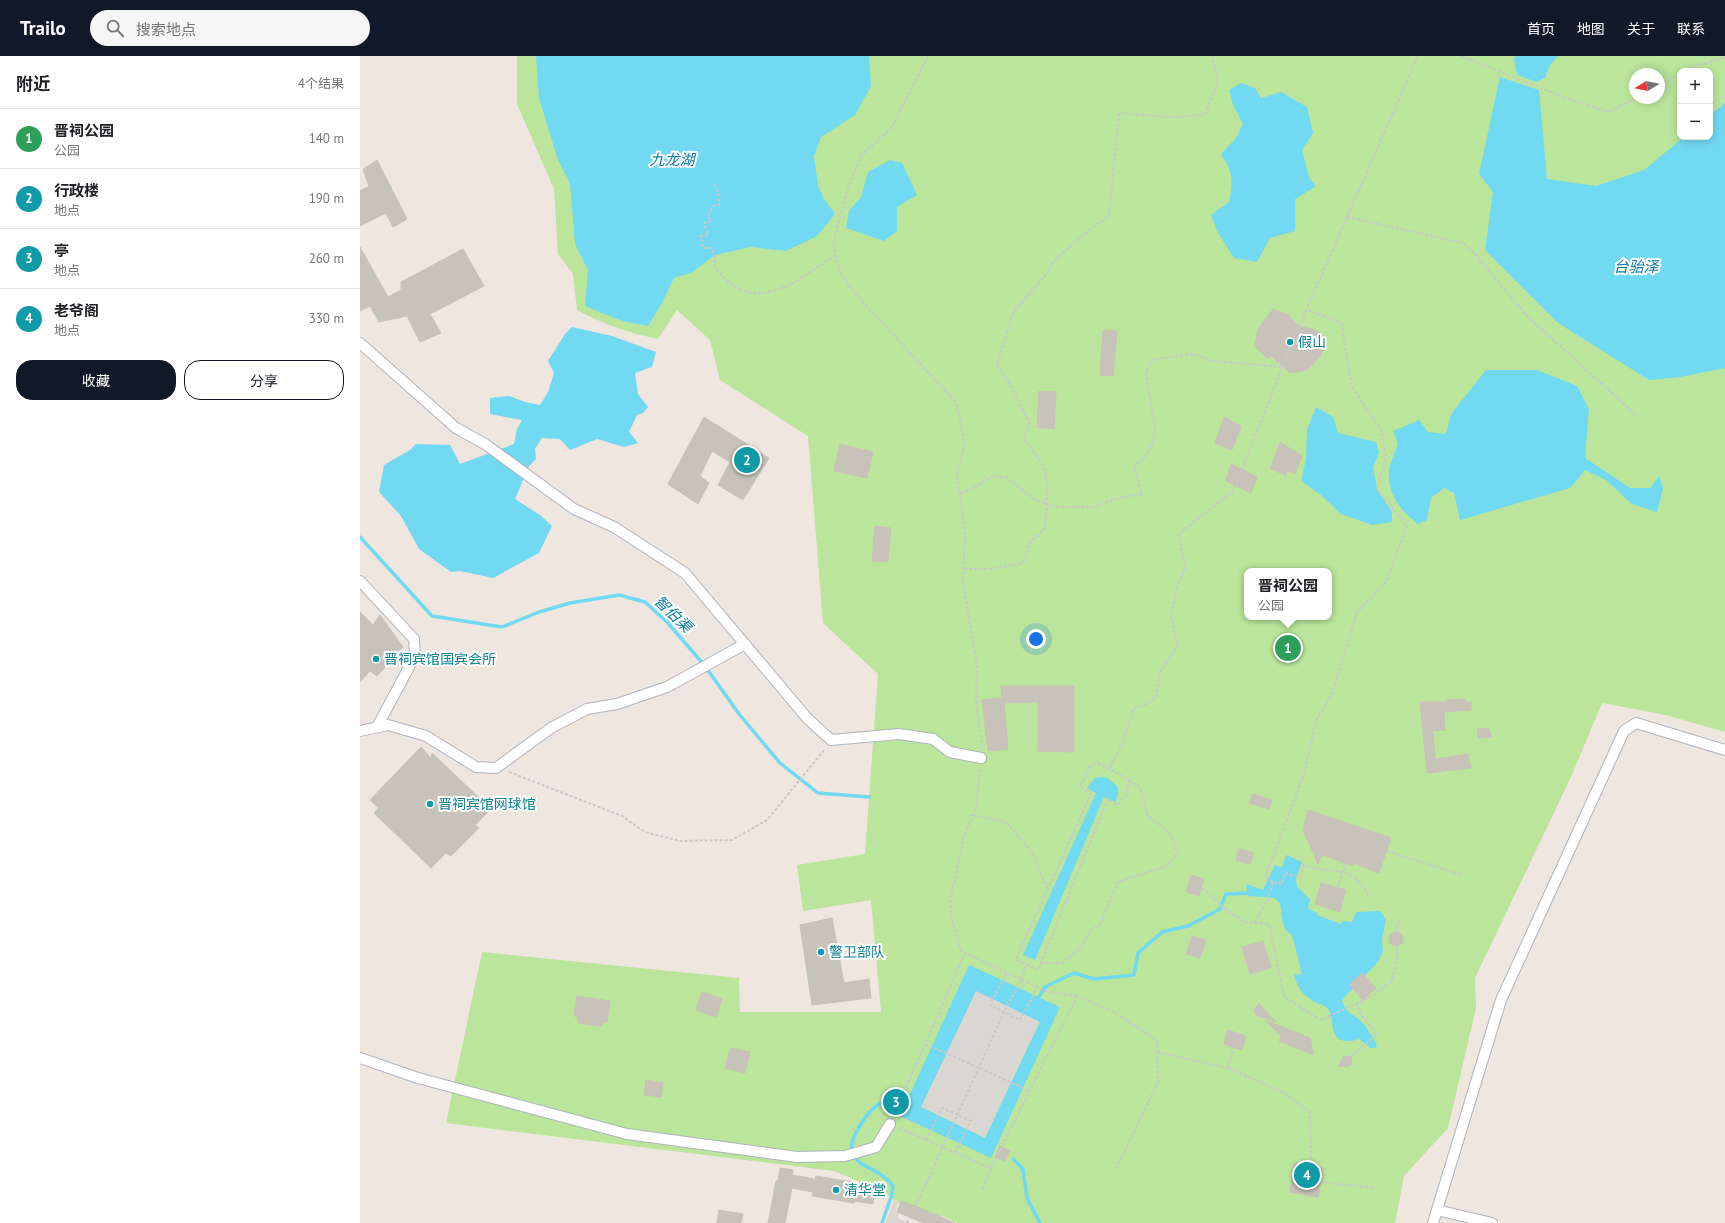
<!DOCTYPE html>
<html lang="zh">
<meta charset="utf-8">
<style>
:root{--surface:#fff;--page:#f6f6f6;--text:#202124;--muted:#757577;--line:#e0e0e0;--accent:#111827}
body{margin:0;font-family:"PT Sans","Noto Sans SC",sans-serif;background:var(--page);color:var(--text)}
.controls{position:absolute;right:12px;top:12px;display:grid;overflow:hidden;border-radius:8px;box-shadow:0 2px 10px #0003}
.controls button{width:36px;height:36px;display:grid;place-items:center;padding:0;border:0;border-bottom:1px solid var(--line);background:var(--surface);color:var(--text);font:20px sans-serif}
.compass{position:absolute;left:1269px;top:12px;width:36px;height:36px;border-radius:50%;background:var(--surface);box-shadow:0 2px 10px #0003;rotate:260deg}
.you{position:absolute;left:676px;top:583px;width:14px;height:14px;margin:-10px;border:3px solid #fff;border-radius:50%;background:#1a73e8;box-shadow:0 0 0 6px #1a73e833}
.badge{display:grid;place-items:center;width:26px;height:26px;border-radius:50%;background:var(--accent);color:#fff;font-size:13px;font-weight:700}
.pin{position:absolute;translate:-50% -50%;border:2px solid #fff;box-shadow:0 1px 4px #0006}
.popup{position:absolute;left:884px;top:512px;width:88px;height:52px;box-sizing:border-box;display:grid;place-content:center;border-radius:8px;background:var(--surface);filter:drop-shadow(0 1px 3px #0005);font-size:13px;white-space:nowrap;color:var(--muted)}
.popup b{font-size:15px;color:var(--text)}
.popup::after{content:'';position:absolute;left:50%;top:100%;margin-left:-8px;border:8px solid transparent;border-top-color:var(--surface)}
.list{margin:0;padding:0;list-style:none}
h2{display:flex;justify-content:space-between;align-items:center;height:52px;margin:0;padding:0 16px;font-size:17px}
h2 small{font-size:13px;font-weight:400;color:var(--muted)}
.list li{display:grid;grid-template-columns:26px 1fr auto;gap:12px;align-items:center;box-sizing:border-box;height:60px;padding:0 16px;border-top:1px solid var(--line)}
.list b{display:block;font-size:15px;white-space:nowrap}
.list p{margin:0;font-size:13px;white-space:nowrap;color:var(--muted)}
.list em{font-size:13px;font-style:normal;color:var(--muted)}
.actions{display:flex;gap:8px;padding:12px 16px}
.actions a{flex:1;padding:9px 0;border:1px solid var(--accent);border-radius:16px;text-align:center;font-size:14px;color:var(--accent)}
.actions .main{background:var(--accent);color:#fff}
.icon{flex:none;width:22px;height:22px;fill:none;stroke:currentColor;stroke-width:2;stroke-linecap:round;stroke-linejoin:round}
.map{position:relative;flex:none;width:1365px;height:1167px;overflow:hidden}
header{display:flex;align-items:center;gap:24px;box-sizing:border-box;height:56px;padding:0 20px;background:var(--accent);color:#fff}
header strong{font-size:19px}
nav{display:flex;gap:22px;margin-inline-start:auto;font-size:14px}
.search{width:280px;height:36px;background:var(--page);display:flex;align-items:center;gap:10px;box-sizing:border-box;padding:0 14px;border-radius:22px;color:var(--muted);font-size:15px}
main{display:flex}
aside{flex:1;background:var(--surface)}
.map>svg:first-child{display:block}
</style>
<header>
<strong>Trailo</strong>
<div class="search"><svg class="icon" aria-label="search" viewBox="0 0 24 24"><circle cx="10" cy="10" r="6"/><path d="M15 15l6 6"/></svg>搜索地点</div>
<nav><a>首页</a><a>地图</a><a>关于</a><a>联系</a></nav>
</header>
<main>
<aside>
<h2>附近<small>4个结果</small></h2>
<ul class="list">
<li><span class="badge" style="background:#2e9e5b">1</span><div><b>晋祠公园</b><p>公园</p></div><em>140 m</em></li>
<li><span class="badge" style="background:#0f9aa8">2</span><div><b>行政楼</b><p>地点</p></div><em>190 m</em></li>
<li><span class="badge" style="background:#0f9aa8">3</span><div><b>亭</b><p>地点</p></div><em>260 m</em></li>
<li><span class="badge" style="background:#0f9aa8">4</span><div><b>老爷阁</b><p>地点</p></div><em>330 m</em></li>
</ul>
<div class="actions"><a class="main">收藏</a><a>分享</a></div>
</aside>
<div class="map">
<svg width="1365" height="1167" viewBox="0 0 1365 1167">
<rect width="100%" height="100%" fill="#eee6df"/>
<path fill="#bae59b" fill-rule="evenodd" d="M157,0H1365V676L1306,659L1242,647L1211,721L1115,922L1116,952L1088,1072L1044,1120L1035,1167H598L582,1160L566,1159L567,1155L542,1145L540,1148L524,1136L474,1115L86,1067L122,896L379,922L380,956H521L511,844L443,855L437,809L505,798L518,618L463,567L448,380L360,324L350,284L317,254L298,283C269,277 243,268 217,254L213,218L198,198L194,133L157,48ZM1320,15H1350V81H1320ZM1275,18H1299V42H1275ZM887,515H969V561H887Z"/>
<path fill="#dad6d2" d="M616,934L680,965L625,1082L561,1051Z
M534,1143L538,1146L535,1156L539,1158L538,1162L548,1167H526Z"/>
<path fill="#71d9f1" fill-rule="evenodd" d="M176,0H509L511,30L495,59L461,81L454,100L458,130L464,143L475,158L457,180L426,195L391,191L355,199L331,217L314,222L302,247L288,270L262,265L225,250L228,214L215,188L210,127L198,104L179,42Z
M1156,0H1198L1190,9L1185,22L1176,26L1157,19L1154,3Z
M1140,21L1179,34L1187,123L1236,130L1284,114L1324,81H1350V59L1365,47V312L1320,321L1289,324L1198,267L1125,194L1133,136L1119,118Z
M881,27L895,32L901,42L921,36L947,51L953,77L942,94L949,122L956,130L935,143V175L910,182L897,206L874,202L857,175L851,159L869,146C873,125 873,116 861,98L876,82L883,68L873,49L869,34Z
M530,104L542,107L557,139L537,151V175L524,185L486,172L489,155L501,141L508,116Z
M212,271L252,280L296,296L292,311L275,317L278,338L288,351L283,357L277,359L269,376L278,387L264,391L237,383L210,394L200,383L182,382L175,393L176,403L169,410L155,443L180,459L192,470L179,497L133,522L100,515L91,516L59,493L41,460L19,436L24,409L50,394L56,388L90,389L100,408L154,388L157,373L162,364L130,358V342L149,340L165,346L180,349L188,336L194,317L188,305L205,278Z
M1126,314H1177L1217,330L1229,353L1225,402L1270,432H1290L1299,420L1303,432L1297,456L1272,448L1246,424L1225,414L1210,432L1100,464L1094,437L1084,432L1071,442L1067,464L1058,468C1042,456 1027,438 1029,416C1029,407 1036,396 1038,387L1033,375L1059,364L1068,376L1086,378L1091,358Z
M956,351L973,361L978,377L1016,386L1019,397L1013,411L1017,433L1032,456V466L1012,469L981,458L961,439L941,425L946,403L947,374Z
M746,721L757,730L758,737L756,746L744,741L675,904L663,899L736,737L727,732L735,722Z
M926,799L942,806L936,822L937,831L950,843L948,852L957,857V859L981,868L983,865L992,866L996,856L1020,855L1026,864L1022,884L1023,895L1018,906L982,944C986,958 991,956 1001,965C1006,970 1014,983 1017,990L1015,992H1011L999,983C993,985 984,987 978,982C969,974 975,961 968,953C965,950 961,948 957,947C944,940 938,934 934,919L942,918L932,879L926,875L923,868L920,847L914,842L888,840L886,828L903,834L915,809L922,812Z
M609,909L700,951L631,1102L540,1060ZM616,935L680,966L625,1082L561,1051Z"/>
<g fill="none" stroke-linecap="round" stroke-linejoin="round">
<path stroke="#71d9f1" stroke-width="3.5" d="M0,481L72,560L142,571L179,556L210,547L259,539L285,546L307,566L345,610L379,658L420,707L458,737L509,741
M679,941L685,931L714,917L734,923L774,919L778,897L802,876L828,870L860,853L866,838L888,837
M653,1103L663,1113L667,1142L680,1167
M522,1167L531,1141L533,1130C518,1107 475,1112 498,1073C506,1059 512,1051 527,1043"/>
</g>
<path fill="#c7c2ba" stroke="#cac2b8" d="M17,104L47,163L33,171L26,157L0,170V135L9,130L3,113Z
M0,191L28,241L41,234V226L103,193L124,230L70,258L81,277L60,286L47,260L19,266L10,250L0,255Z
M913,253L928,259L939,270L955,274L966,281L961,300L947,314L930,317L911,300L907,302L895,290L898,273Z
M743,274L757,275L753,320L740,319Z
M679,335L696,336L694,373L677,371Z
M344,361L409,402L383,444L358,429L370,406L352,395L340,420L349,427L338,448L308,428Z
M864,361L881,370L872,394L855,387Z
M920,386L942,400L935,418L927,414L926,419L910,413Z
M480,388L513,396L507,422L474,415Z
M871,408L897,421L891,437L866,425Z
M515,470L531,472L528,506L512,505Z
M0,556L13,569L20,559L43,591L17,620L10,615L0,626Z
M641,630H714V696L678,695V646L644,647L648,693L628,695L622,644L642,642Z
M1106,643V646H1111V654L1084,656L1085,674L1073,675L1075,703L1108,698L1111,712L1067,717L1060,646H1086L1085,644Z
M1129,672L1131,681L1118,682L1117,673Z
M61,691L71,702L72,697L131,753L115,769L119,772L91,800L86,797L71,812L14,757L18,752L10,744Z
M893,738L912,744L909,753L889,747Z
M948,754L1031,782L1019,817L991,806L994,810L962,799L958,808L943,774Z
M879,793L894,797L890,808L876,804Z
M831,819L844,823L839,840L826,836Z
M961,827L986,834L980,856L955,848Z
M472,862L484,927L509,923L511,942L452,949L440,869Z
M1029 883a7 7 0 1 1 14 0a7 7 0 1 1-14 0Z
M832,880L846,884L840,902L826,898Z
M903,885L911,912L890,918L882,891Z
M1002,917L1016,932L1003,944L989,929Z
M342,936L362,943L356,961L336,954Z
M217,940L250,945L247,967L242,966V970L218,967V961L214,960Z
M899,947L916,966L896,959L894,954Z
M905,964L950,982L954,999L919,985L921,980Z
M868,974L886,980L882,994L864,988Z
M370,992L390,996L385,1017L365,1012Z
M984,1000L991,1001L992,1008L988,1011L978,1010Z
M286,1024L303,1027L301,1041L284,1039Z
M533,1039L544,1044L539,1054L528,1049Z
M640,1090L650,1095L645,1105L635,1101Z
M935,1107L963,1112L958,1141L930,1136Z
M420,1112L433,1114L432,1119L455,1123L456,1120L498,1127L497,1131L515,1134L513,1148L495,1145L494,1147L452,1140L453,1136L432,1132L425,1167H408L416,1125H418Z
M541,1145L556,1150L595,1167H563L537,1156Z
M359,1154L383,1158L381,1167H357Z"/>
<g fill="none" stroke-linecap="round" stroke-linejoin="round">
<g stroke="#afb3bd" stroke-width="12">
<path id="minor" d="M0,287L96,372L125,388L214,453L254,471L325,517L447,662L471,684L539,678L573,683L590,696L621,702
M0,525L54,583L55,600L17,671
M0,675L28,669L66,680L116,711L136,712L191,672L227,653L257,648L307,631L385,588
M0,1002L58,1022L267,1078L437,1101L485,1100L516,1091L530,1068
M1077,1154L1132,1167
M1073,1167L1141,944L1264,675L1276,667L1365,694"/>
</g>
<path stroke="#c8c8c8" stroke-width="2" stroke-dasharray="3 2" stroke-linecap="butt" d="M568,0L532,71L501,100L487,135L473,188L480,217L498,241L596,346L605,388L597,417L605,478L603,526L617,608L616,648L622,685V692
M1101,0L1206,42L1250,56L1276,42
M1326,15L1337,9L1365,2
M1299,30L1320,18
M355,128L358,136L359,149L353,150L348,160L351,165L344,167L348,179L341,180L343,192H352L355,202V212C395,263 435,225 476,199
M987,161L1103,187L1115,198L1167,260L1276,359
M600,438L614,432L633,420L646,421L674,443L695,451H734L755,443L782,438L774,412L785,401L793,385L795,372L786,317L792,304L832,298L854,305L923,311
M604,513H630L663,507L671,485L685,473C686,458 689,427 684,413C680,403 671,391 663,383L670,370L654,335L637,308L654,255L685,220L694,205L721,181L749,160L759,57L810,61L845,59L858,25L852,0
M738,707L769,724L766,740L757,749L748,743L678,914L656,903L731,738L720,730L731,709Z
M750,712L762,688L774,652L785,649L796,641L800,616L818,590L811,560L818,529L825,511L819,478L873,435L939,270L1058,0
M620,713L616,752L604,780L590,845L592,863L601,895L685,935L717,940L754,956L797,984L798,1026L755,1115
M149,716L262,760L285,776L320,785L372,784L407,764L465,693
M613,759L646,766L672,796L687,832
M1027,795L1102,819
M913,826L905,822L944,718L956,665L972,638L997,556L1026,526L1047,470L1017,433L1026,399L1021,374L992,331L981,267L946,253
M842,832L869,856L885,866L909,868L924,941L961,964L1009,942L1031,926L1037,905V890
M977,832L986,807
M895,866L908,843L913,826L922,828L925,817L939,821L943,809C974,820 989,805 1009,840
M1036,876L1039,864
M681,907H703L722,890L729,876L740,868L758,826L807,810L818,796L809,776L788,760L780,732L769,724
M647,917L630,949L660,964L677,932
M565,989L586,997L670,1035
M797,996L868,1012L924,1037L950,1056L951,1102L949,1110
M991,1001L1017,978L1002,960L996,948
M868,1012L873,991
M534,1059L605,897
M539,1072L631,1112L622,1135
M566,1084L582,1052L611,1065L595,1097
M631,1112L717,940
M960,1126L1015,1132
M556,1150L644,956L661,924L666,908
M547,1167L550,1161"/>
<use href="#minor" stroke="#fff" stroke-width="10"/>
</g>
<g fill="#0f9aa8" stroke="#fff" stroke-width="1.5">
<circle cx="930" cy="286" r="4"/>
<circle cx="16" cy="603" r="4"/>
<circle cx="70" cy="748" r="4"/>
<circle cx="461" cy="896" r="4"/>
<circle cx="476" cy="1134" r="4"/>
</g>
<g text-anchor="middle" stroke-width="4" stroke-linejoin="round" paint-order="stroke">
<g font-size="14" fill="#0d838f" stroke="#fff" text-anchor="start">
<text x="938" y="291">假山</text>
<text x="24" y="608">晋祠宾馆国宾会所</text>
<text x="78" y="753">晋祠宾馆网球馆</text>
<text x="469" y="901">警卫部队</text>
<text x="484" y="1139">清华堂</text>
</g>
<g font-size="15" font-style="italic" fill="#0b7aa2" stroke="#fff">
<text x="312" y="109">九龙湖</text>
<text x="1276" y="216">台骀泽</text>
<text transform="translate(313 558) rotate(44)" y="5">智伯渠</text>
</g>
</g>
</svg>
<div class="controls">
<button>+</button>
<button>−</button>
</div>
<svg class="compass" viewBox="-18 -18 36 36"><path d="M0-13l5 13h-10z" fill="#e53935"/><path d="M0 13l5-13h-10z" fill="#757577"/></svg>
<div class="you"></div>
<div class="pin badge" style="left:928px;top:592px;background:#2e9e5b">1</div>
<div class="popup"><b>晋祠公园</b>公园</div>
<div class="pin badge" style="left:387px;top:404px;background:#0f9aa8">2</div>
<div class="pin badge" style="left:536px;top:1046px;background:#0f9aa8">3</div>
<div class="pin badge" style="left:947px;top:1119px;background:#0f9aa8">4</div>
</div>
</main>
